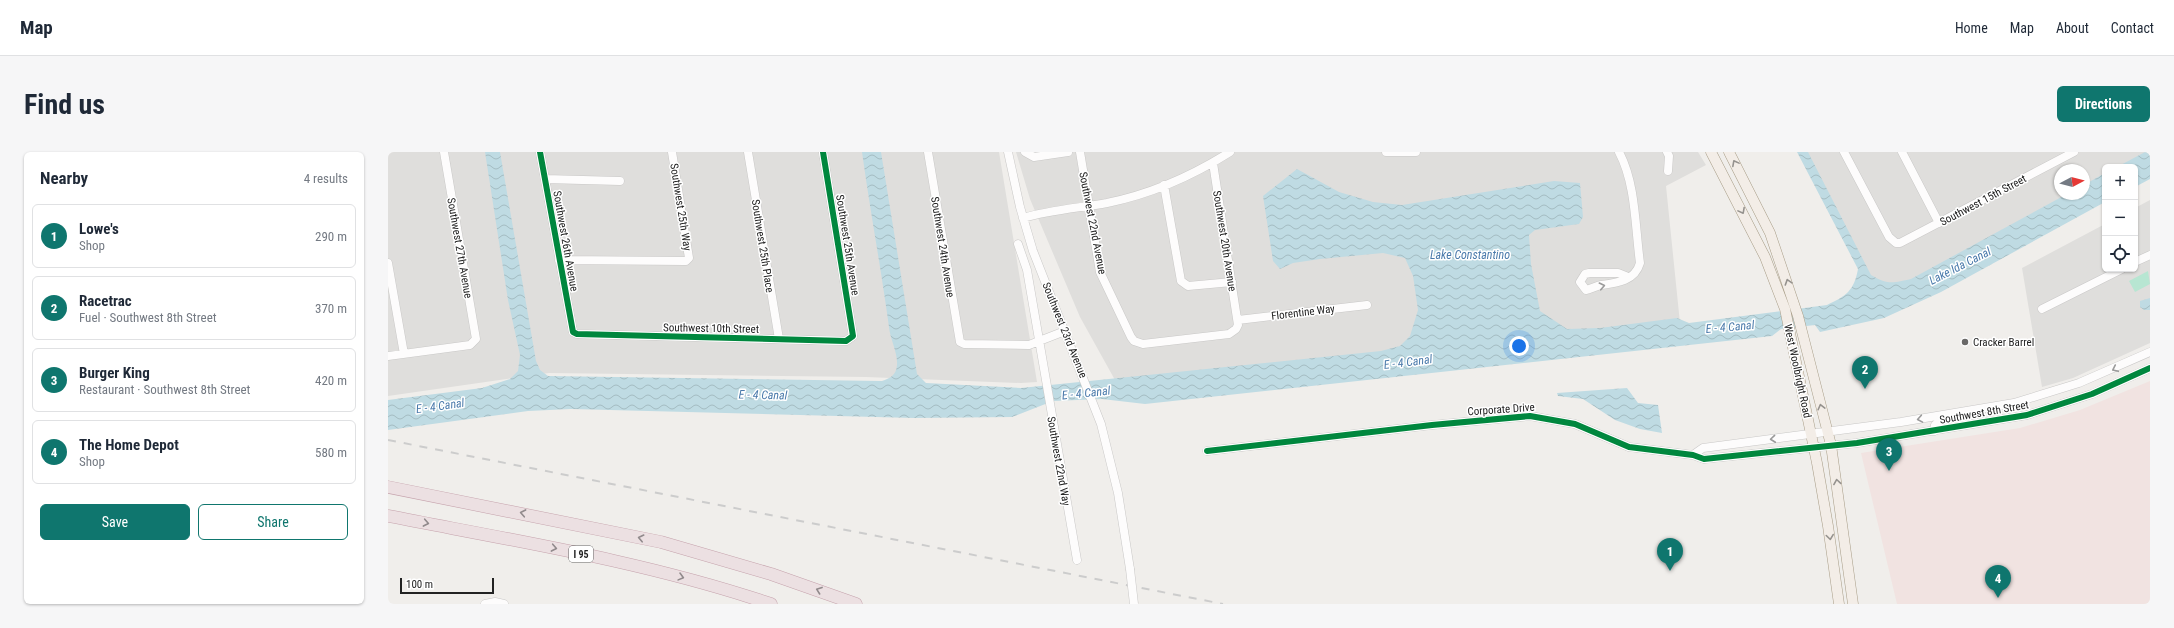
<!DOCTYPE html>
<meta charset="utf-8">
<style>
:root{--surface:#fff;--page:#f6f6f7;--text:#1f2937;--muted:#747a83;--line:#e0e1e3;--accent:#0f766e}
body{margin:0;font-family:"Roboto Condensed",sans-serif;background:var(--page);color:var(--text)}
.controls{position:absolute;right:12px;top:12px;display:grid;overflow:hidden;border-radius:6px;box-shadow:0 1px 3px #0004}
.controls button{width:36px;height:36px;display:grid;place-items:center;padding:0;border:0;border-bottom:1px solid var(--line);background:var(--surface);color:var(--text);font:20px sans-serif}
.compass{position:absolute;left:1666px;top:12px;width:36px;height:36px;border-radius:50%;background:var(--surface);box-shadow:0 1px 3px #0004;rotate:83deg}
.scale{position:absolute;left:12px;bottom:10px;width:94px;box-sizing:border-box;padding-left:4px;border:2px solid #222;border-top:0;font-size:11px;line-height:14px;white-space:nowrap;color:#222;-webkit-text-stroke:3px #fff;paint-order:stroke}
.you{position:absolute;left:1131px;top:194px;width:14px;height:14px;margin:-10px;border:3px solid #fff;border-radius:50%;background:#1a73e8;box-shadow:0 0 0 6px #1a73e833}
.badge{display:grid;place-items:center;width:26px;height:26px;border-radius:50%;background:var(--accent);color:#fff;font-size:13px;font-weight:700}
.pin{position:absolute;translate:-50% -33px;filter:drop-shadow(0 1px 2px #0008)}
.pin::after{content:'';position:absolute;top:21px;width:14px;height:12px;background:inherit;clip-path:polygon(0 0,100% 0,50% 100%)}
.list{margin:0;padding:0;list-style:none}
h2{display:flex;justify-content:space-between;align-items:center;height:52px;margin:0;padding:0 16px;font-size:17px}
h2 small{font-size:13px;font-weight:400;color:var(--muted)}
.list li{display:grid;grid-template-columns:26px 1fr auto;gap:12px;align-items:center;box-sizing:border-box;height:64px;margin:0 8px 8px;padding:0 8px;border:1px solid var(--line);border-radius:6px}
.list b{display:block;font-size:15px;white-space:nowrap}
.list p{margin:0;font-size:13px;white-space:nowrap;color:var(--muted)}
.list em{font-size:13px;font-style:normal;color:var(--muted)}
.actions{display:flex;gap:8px;padding:12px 16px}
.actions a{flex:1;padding:9px 0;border:1px solid var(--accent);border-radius:6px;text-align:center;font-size:14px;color:var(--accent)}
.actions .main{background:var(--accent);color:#fff}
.icon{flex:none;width:22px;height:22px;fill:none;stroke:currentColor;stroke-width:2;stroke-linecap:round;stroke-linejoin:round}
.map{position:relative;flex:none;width:1762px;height:452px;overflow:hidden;border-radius:6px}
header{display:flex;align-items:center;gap:24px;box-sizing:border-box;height:56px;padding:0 20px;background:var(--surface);border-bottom:1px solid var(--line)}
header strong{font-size:19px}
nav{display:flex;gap:22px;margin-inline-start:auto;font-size:14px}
.intro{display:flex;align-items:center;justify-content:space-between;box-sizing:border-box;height:96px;padding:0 24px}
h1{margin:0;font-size:28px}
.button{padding:10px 18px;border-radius:6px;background:var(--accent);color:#fff;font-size:14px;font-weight:700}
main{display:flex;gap:24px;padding:0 24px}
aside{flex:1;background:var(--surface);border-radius:6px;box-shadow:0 1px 3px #0004}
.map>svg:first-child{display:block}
</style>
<header>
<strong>Map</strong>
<nav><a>Home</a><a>Map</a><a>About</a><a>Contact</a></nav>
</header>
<div class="intro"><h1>Find us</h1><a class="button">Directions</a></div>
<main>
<aside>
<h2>Nearby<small>4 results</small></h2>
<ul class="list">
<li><span class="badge">1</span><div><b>Lowe's</b><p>Shop</p></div><em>290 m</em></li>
<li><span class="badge">2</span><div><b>Racetrac</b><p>Fuel · Southwest 8th Street</p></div><em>370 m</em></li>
<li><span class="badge">3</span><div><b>Burger King</b><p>Restaurant · Southwest 8th Street</p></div><em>420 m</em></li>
<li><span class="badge">4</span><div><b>The Home Depot</b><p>Shop</p></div><em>580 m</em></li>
</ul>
<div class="actions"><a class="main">Save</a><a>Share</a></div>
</aside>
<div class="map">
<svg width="1762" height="452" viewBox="0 0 1762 452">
<defs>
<pattern id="water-waves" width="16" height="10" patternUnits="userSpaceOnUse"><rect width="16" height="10" fill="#bfdbe3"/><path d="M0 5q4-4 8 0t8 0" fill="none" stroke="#a4bcc2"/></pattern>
</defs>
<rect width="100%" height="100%" fill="#f0eeeb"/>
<path fill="#dfdedc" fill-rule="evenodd" d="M0,0H611L649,230L633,231L478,225L161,221L0,244Z
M628,0H1310L1318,13L1278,34L1293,181L732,237L692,165L642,47Z
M1412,0H1762V15H1717V38L1489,149ZM1672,18H1696V42H1672Z
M1762,48V191L1685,226L1654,235L1634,116L1717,72V117H1747V56Z"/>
<path fill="#f1e3e1" d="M1762,229V452H1509L1473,301L1632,276L1692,258Z"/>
<path fill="#b7e6d2" d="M1760,119L1762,132L1747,140L1741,129Z"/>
<path fill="url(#water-waves)" d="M97,0H112L148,209L152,218L160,224L494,229C502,226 508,224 509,213C510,201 502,187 501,175C493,116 482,58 474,0H493L529,222L538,231L633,236L993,199L1012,194L1022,184L1030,158L1025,124L1017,106L995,101L932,107L905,111L892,117L885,109L875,44L909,17L951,40L985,50L1014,53L1166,29L1192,31L1195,65L1191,72L1147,78L1141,83L1143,112L1152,159L1179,177L1212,176L1289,166L1301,171L1439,153C1458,144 1466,139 1470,117L1409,0H1420L1483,123C1500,133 1505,131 1523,127L1679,42H1696V33L1717,21V50L1553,140L1496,166L1432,180L1427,173L1393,177L1384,184L757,252L714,247L665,249L624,265L526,266L183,257L140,259L0,278V248L94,236L122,227L130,219L132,203L120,148Z
M1757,0H1762V27L1747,35V15H1729Z
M1762,146V158H1756L1752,155V149Z
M1239,236L1250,251L1270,253L1274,281L1252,277L1227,268L1195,247L1170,244L1169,241Z"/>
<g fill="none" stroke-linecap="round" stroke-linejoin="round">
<g stroke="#c9c8c7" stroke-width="9">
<path id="minor" d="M152,0L185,180L189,182L458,189L465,184L435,0
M360,0L391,187
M540,0L572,190L576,192L641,193L677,179
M620,0L632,55L645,99L713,272L730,341L742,417
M637,0L646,5L680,0
M692,0L712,120L743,185L746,189L755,192L841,182L848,177L850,173L825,11
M998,0H1028
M1231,0C1248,32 1247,75 1252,111C1247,129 1229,131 1213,133C1208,134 1203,137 1198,138L1192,130L1197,122L1201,121H1230L1240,125
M1279,0L1281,4L1280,19
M1456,0L1501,85L1508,91H1512L1686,0
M1514,0L1551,71
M157,27L232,29
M776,33L793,129L800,134L844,130
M635,66C662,58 691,56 719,51C763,42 804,24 842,0
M630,92L639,118L689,408
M171,108L298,109L301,106L284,0
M1747,110L1762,103
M0,111L16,202
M1654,157L1734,117
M850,168L979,153
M0,204L82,193L88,187L56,0
M1546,279L1547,273L1560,265
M819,299L1044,273L1142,264L1187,272L1241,295L1305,303L1316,307L1469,291L1639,263L1704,242L1762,216
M1305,303L1315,296L1513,270L1626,251L1691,231L1762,200
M97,452L107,450L116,452"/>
</g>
<g stroke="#a79c86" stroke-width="11">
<path id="major" d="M1323,0L1377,105L1397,157L1429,311L1440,374L1451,452
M1341,0L1382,81L1410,164L1443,293L1465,452"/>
</g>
<g stroke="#c5a2ac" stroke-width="13">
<path id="highway" d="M0,335L273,390L383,422L468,452
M0,364C128,389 259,410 383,452"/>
</g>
<use href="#minor" stroke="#fdfcfc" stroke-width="8"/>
<use href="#major" stroke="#f3ede7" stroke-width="10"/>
<use href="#highway" stroke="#ece0e2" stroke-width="12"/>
<path stroke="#ccc" stroke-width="2" stroke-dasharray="8 8" stroke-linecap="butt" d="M0,288L835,452"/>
<g stroke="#c9c8c7" stroke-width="9" stroke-linecap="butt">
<path id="minor-bridge" d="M742,417L746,452"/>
</g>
<use href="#minor-bridge" stroke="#fdfcfc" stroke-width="8"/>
<g stroke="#fff" stroke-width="8">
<path id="cycleway" d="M152,0L185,180L189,182L458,189L465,184L435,0
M819,299L1044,273L1142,264L1187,272L1241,295L1305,303L1316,307L1469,291L1639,263L1704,242L1762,216"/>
</g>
<use href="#cycleway" stroke="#00873e" stroke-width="6"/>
</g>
<defs><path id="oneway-chevron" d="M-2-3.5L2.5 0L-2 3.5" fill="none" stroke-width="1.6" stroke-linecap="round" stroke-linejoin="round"/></defs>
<g stroke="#95928e">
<use href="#oneway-chevron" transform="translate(1347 11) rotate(-118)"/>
<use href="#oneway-chevron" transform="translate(1354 59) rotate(62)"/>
<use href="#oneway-chevron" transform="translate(1400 130) rotate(-108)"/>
<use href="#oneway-chevron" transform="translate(1433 255) rotate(-104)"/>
<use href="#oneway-chevron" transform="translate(1449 330) rotate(-99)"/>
<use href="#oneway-chevron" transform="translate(1442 385) rotate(82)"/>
</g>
<g stroke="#9a9a9a">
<use href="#oneway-chevron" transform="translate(1214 134) rotate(-12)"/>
<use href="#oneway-chevron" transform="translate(1727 217) rotate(155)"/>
<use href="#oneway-chevron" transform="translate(1532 267) rotate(170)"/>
<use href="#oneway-chevron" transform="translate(1385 287) rotate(174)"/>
</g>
<g stroke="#918a8c">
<use href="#oneway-chevron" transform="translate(135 361) rotate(-169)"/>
<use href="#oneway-chevron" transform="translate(38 371) rotate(11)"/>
<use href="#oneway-chevron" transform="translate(253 386) rotate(-167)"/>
<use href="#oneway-chevron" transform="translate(166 396) rotate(11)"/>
<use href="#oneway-chevron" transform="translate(293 425) rotate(15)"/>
<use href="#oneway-chevron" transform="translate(431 438) rotate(-160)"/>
</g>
<circle fill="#6a6968" stroke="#fff" stroke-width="1.5" cx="1577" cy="190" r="4"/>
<g text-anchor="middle" stroke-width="3" stroke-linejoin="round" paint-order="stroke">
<rect fill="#fff" stroke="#646464" stroke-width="1" x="181" y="394" width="24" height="16" rx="3"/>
<g font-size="10" font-weight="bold" fill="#222">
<text x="193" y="406">I 95</text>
</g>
<g font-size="11" fill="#222" stroke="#fff">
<text transform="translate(1595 48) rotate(-28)" y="4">Southwest 15th Street</text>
<text transform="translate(293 55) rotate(81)" y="4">Southwest 25th Way</text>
<text transform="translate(705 71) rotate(79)" y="4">Southwest 22nd Avenue</text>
<text transform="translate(178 89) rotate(80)" y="4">Southwest 26th Avenue</text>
<text transform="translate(837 89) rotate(81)" y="4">Southwest 20th Avenue</text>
<text transform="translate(460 93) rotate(81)" y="4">Southwest 25th Avenue</text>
<text transform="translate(375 94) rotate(81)" y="4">Southwest 25th Place</text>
<text transform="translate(555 95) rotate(81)" y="4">Southwest 24th Avenue</text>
<text transform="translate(72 96) rotate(80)" y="4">Southwest 27th Avenue</text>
<text transform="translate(915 160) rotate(-7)" y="4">Florentine Way</text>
<text transform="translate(323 176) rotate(1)" y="4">Southwest 10th Street</text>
<text transform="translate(677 178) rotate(68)" y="4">Southwest 23rd Avenue</text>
<text transform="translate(1410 219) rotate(78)" y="4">West Woolbright Road</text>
<text transform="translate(1113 257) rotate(-4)" y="4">Corporate Drive</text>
<text transform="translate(1596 260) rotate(-10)" y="4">Southwest 8th Street</text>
<text transform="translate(671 309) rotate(80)" y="4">Southwest 22nd Way</text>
</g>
<g font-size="11" fill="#222" stroke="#fff" text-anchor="start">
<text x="1585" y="194">Cracker Barrel</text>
</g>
<g font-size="12" font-style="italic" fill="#4a7aab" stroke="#fff">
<text x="1082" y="107">Lake Constantino</text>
<text transform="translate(1572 114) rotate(-27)" y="4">Lake Ida Canal</text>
<text transform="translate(1342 175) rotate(-5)" y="4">E - 4 Canal</text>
<text transform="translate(1020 210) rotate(-7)" y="4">E - 4 Canal</text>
<text transform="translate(698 241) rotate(-6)" y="4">E - 4 Canal</text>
<text transform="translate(375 243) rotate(1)" y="4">E - 4 Canal</text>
<text transform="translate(52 254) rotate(-8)" y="4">E - 4 Canal</text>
</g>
</g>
</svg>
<div class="controls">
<button>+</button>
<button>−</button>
<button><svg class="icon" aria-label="locate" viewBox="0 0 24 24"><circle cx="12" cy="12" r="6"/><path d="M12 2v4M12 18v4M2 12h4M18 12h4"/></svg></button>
</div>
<svg class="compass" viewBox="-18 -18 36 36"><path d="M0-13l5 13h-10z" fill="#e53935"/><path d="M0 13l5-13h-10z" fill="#747a83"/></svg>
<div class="scale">100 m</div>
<div class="you"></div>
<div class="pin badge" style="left:1282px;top:419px">1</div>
<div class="pin badge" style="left:1477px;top:237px">2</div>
<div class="pin badge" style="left:1501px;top:319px">3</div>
<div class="pin badge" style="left:1610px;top:446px">4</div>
</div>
</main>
